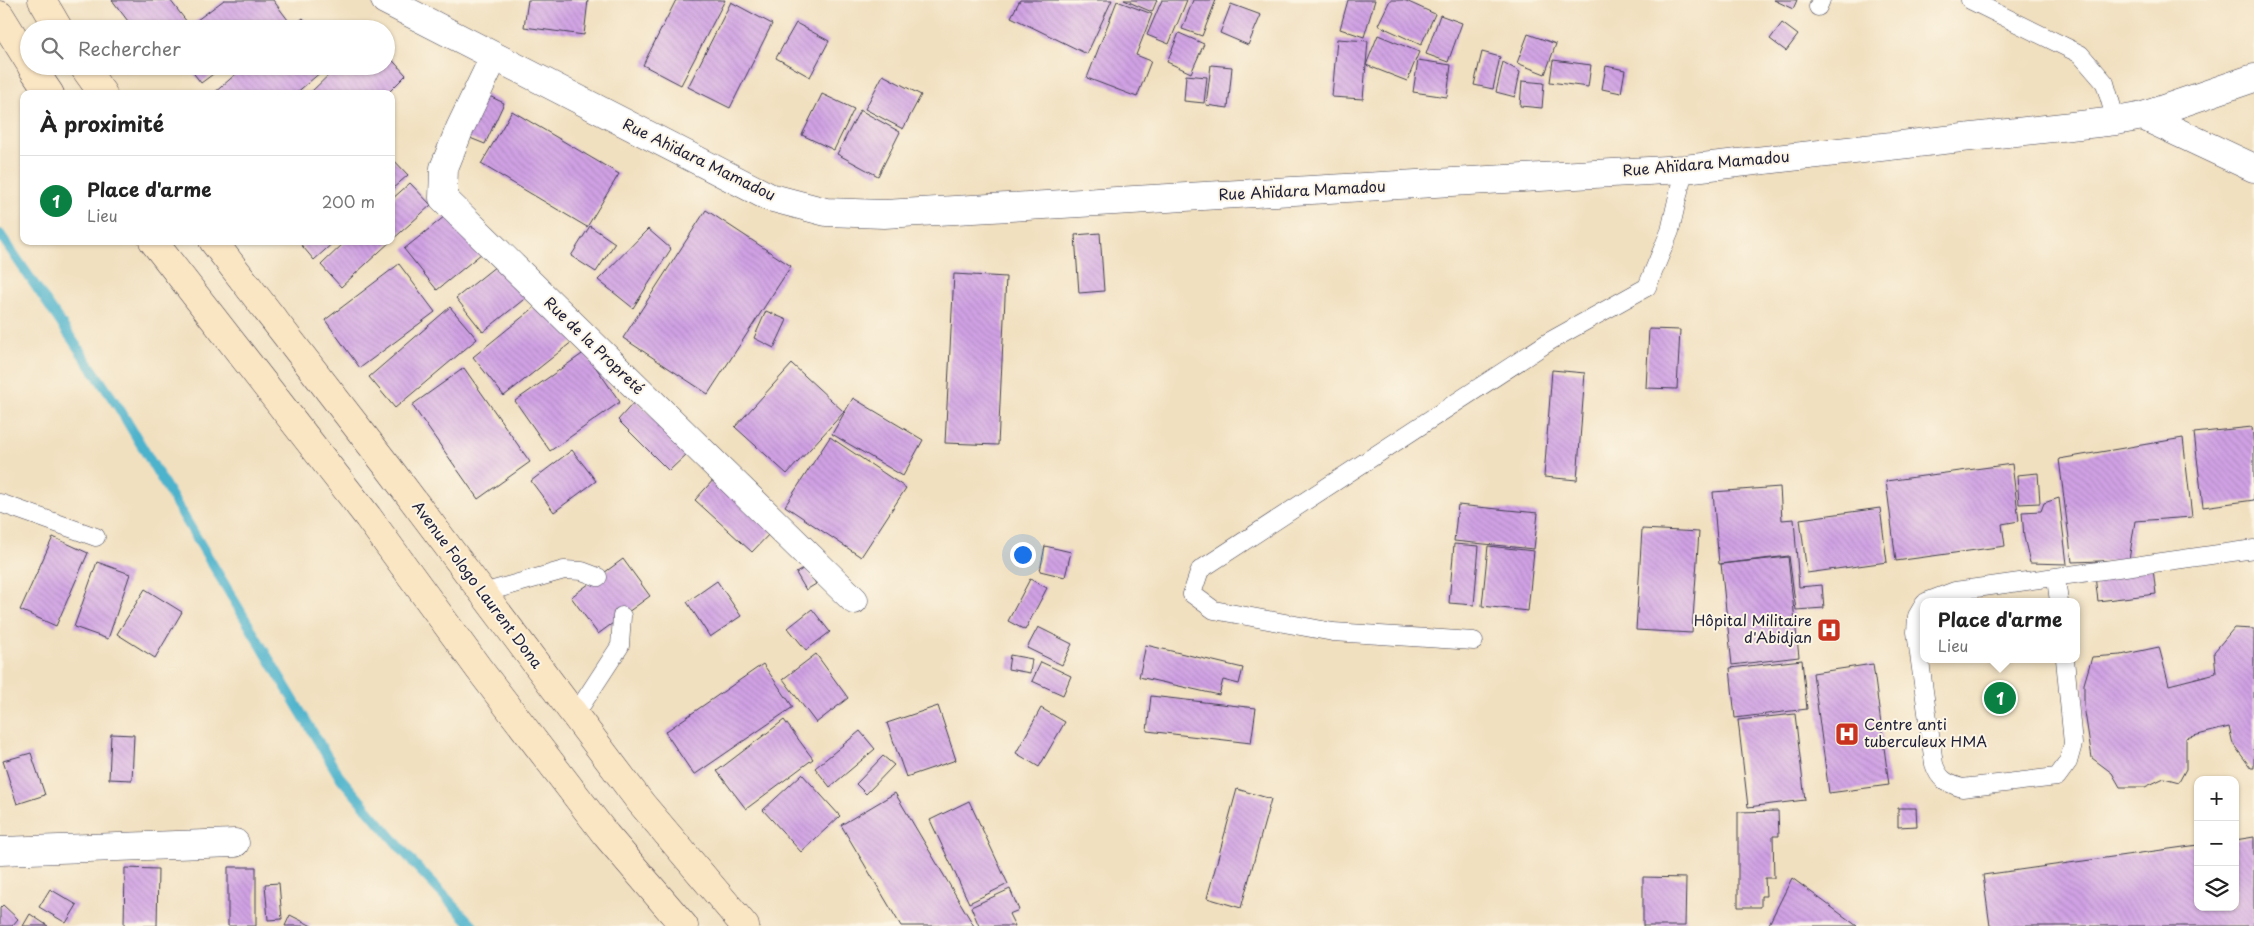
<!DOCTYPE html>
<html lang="fr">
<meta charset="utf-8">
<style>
:root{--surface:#fff;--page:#f2f2f2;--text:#222;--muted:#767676;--line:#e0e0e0;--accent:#0b8043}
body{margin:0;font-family:"Playpen Sans",sans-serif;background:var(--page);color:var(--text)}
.controls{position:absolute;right:15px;bottom:15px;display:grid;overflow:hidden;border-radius:10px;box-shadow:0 1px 4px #0004}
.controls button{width:45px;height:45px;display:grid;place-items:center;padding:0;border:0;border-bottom:1px solid var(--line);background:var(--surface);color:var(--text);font:25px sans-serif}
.you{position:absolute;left:1022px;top:554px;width:18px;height:18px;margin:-12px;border:4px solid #fff;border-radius:50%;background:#1a73e8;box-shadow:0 0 0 8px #1a73e833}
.badge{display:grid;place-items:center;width:32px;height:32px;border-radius:50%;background:var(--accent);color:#fff;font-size:16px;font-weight:700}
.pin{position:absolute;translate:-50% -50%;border:2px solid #fff;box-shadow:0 1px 5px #0006}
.popup{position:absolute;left:1920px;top:598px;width:160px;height:65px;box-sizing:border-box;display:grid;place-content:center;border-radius:10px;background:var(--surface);filter:drop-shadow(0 1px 4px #0005);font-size:16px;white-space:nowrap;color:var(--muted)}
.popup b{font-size:19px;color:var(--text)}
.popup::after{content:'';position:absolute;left:50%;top:100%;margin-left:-10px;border:10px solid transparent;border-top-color:var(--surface)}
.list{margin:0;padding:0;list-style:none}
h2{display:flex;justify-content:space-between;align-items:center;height:65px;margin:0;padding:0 20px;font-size:21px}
h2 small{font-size:16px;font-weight:400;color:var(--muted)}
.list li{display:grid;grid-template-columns:32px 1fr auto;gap:15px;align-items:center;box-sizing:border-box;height:90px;padding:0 20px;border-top:1px solid var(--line)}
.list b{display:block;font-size:19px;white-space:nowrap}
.list p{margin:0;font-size:16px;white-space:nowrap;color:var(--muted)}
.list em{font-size:16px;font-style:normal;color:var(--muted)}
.icon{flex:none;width:28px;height:28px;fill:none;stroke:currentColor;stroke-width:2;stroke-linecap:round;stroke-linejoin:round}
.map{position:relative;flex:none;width:2254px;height:926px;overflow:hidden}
.search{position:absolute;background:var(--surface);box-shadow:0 1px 4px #0004;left:20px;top:20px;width:375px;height:55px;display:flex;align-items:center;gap:12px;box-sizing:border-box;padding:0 18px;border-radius:28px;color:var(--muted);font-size:19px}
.panel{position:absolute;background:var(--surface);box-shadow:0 1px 4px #0004;left:20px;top:90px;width:375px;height:155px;border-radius:10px}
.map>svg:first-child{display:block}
</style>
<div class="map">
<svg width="2254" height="926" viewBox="0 0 2254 926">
<defs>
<pattern id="building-back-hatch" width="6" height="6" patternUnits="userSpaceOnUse" patternTransform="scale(1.25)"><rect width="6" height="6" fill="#d0a1e4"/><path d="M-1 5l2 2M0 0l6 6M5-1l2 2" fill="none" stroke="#b28ac4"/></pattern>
</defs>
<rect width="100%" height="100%" fill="#fcf5e5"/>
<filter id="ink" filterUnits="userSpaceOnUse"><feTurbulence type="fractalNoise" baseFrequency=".02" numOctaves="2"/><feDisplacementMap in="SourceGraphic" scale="10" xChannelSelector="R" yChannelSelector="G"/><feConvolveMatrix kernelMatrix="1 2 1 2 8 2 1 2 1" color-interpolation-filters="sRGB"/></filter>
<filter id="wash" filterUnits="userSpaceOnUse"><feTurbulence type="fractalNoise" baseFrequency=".0096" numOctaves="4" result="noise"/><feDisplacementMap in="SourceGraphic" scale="20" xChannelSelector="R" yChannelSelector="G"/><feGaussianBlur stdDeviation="1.12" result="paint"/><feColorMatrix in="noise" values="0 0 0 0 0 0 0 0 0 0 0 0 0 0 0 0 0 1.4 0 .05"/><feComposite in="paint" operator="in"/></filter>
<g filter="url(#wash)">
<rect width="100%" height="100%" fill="#f1e0c0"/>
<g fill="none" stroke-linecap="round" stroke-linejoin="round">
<path stroke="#4eb3cc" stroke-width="10" d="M0,234L119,408L339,776L417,867L473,926"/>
</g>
<g id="blocks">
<path fill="url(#building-back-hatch)" d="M112,0H170L187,22L178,29H134Z
M224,0H273L288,20L276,29H185Z
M528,0H588L584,35L524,27Z
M676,0H725L681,85L643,65Z
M1020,0H1112L1087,54L1011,17Z
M1124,0H1157L1152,12Z
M1162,0H1187L1169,44L1147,35Z
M1193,0H1216L1202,36L1182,29Z
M1348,0H1375L1364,37L1340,29Z
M1390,0H1404L1435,14L1421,45L1378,25Z
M1774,0H1797L1793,9Z
M1117,1L1152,14L1136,55L1151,61L1137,97L1087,78Z
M731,2L772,24L730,108L688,87Z
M1231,4L1261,15L1248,45L1220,33Z
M1440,15L1462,23L1448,62L1426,54Z
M303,18L312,29H289Z
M796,23L829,41L810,77L776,58Z
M1782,23L1798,35L1786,51L1770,39Z
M1179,33L1204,44L1191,73L1167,62Z
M1528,34L1556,44L1545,74L1517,63Z
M1378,35L1419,52L1407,81L1366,65Z
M1337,39L1368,41L1363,99L1332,97Z
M1482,52L1500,57L1493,89L1474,85Z
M386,53L406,75L387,94H309L338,66H386Z
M1418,60L1451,65L1447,97L1413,92Z
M1553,60L1591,65L1588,87L1550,82Z
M1503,62L1520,72L1515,97L1496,92Z
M1211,65L1232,67L1228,108L1206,105Z
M188,66H224L201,83Z
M245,66H328L295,94H213Z
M1606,66L1625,70L1621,93L1602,89Z
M883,75L921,95L903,129L865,109Z
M1186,75L1207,77L1204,103L1184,101Z
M1522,81L1544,83L1542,108L1520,106Z
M485,94L504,103L485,144L465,136Z
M822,94L854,109L834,150L802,135Z
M860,110L900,132L878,176L837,154Z
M512,111L619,174L587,227L481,164Z
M391,157L408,175L391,190Z
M410,183L431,205L391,241V200Z
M455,208L487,249L437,290L404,249Z
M706,210L791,266L708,394L623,338Z
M590,226L615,243L596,272L571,256Z
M648,229L671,249L633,308L598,280Z
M1100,233L1104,291L1079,293L1075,235Z
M298,241H335L314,260Z
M346,241H391L341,287L321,265Z
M506,258L533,292L483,332L456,298Z
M399,264L435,312L360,368L325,320Z
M954,274L1006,277L998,445L945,443Z
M541,302L573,341L504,396L473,357Z
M450,307L477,339L395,408L369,377Z
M766,311L787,320L774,348L754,338Z
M1649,329L1680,330L1677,389L1646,388Z
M585,352L620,402L550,451L515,401Z
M792,364L844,412L787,474L735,427Z
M464,368L530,462L478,499L412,405Z
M1552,370L1585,373L1577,480L1544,477Z
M853,398L923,440L903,476L832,434Z
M636,400L689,452L669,471L618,420Z
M2252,427L2254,447V500L2203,507L2194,433Z
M830,437L906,488L861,557L785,506Z
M2183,438L2192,517L2135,521L2129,560L2072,562L2059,459Z
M572,450L596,481L554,512L531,481Z
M2012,464L2019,521L2002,524L2005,546L1896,561L1886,481Z
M2038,473L2040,503L2019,504L2017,475Z
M715,478L772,531L752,552L695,500Z
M1780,487L1782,520L1794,519L1799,587L1822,585L1824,608L1796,610L1789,556L1719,564L1713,492Z
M2059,498L2067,564L2030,563L2024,537L2022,512L2041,511L2044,503Z
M1458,505L1538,513L1534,549L1454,541Z
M1880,508L1887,562L1807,573L1800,519Z
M1642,529L1699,532L1692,633L1636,630Z
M53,537L88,553L56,626L20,610Z
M1454,544L1479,546L1474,605L1449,603Z
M1045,546L1071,552L1065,577L1040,571Z
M1488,546L1534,551L1528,611L1482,606Z
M1788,557L1799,657L1732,665L1721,564Z
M623,559L650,596L598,634L571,597Z
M97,562L130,574L108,639L74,627Z
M806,567L816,584L806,590L796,573Z
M2153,569L2156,594L2098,601L2095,576Z
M1030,579L1047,588L1025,630L1008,621Z
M717,581L741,616L710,637L687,602Z
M145,589L182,612L155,658L117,634Z
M812,609L830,632L806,650L788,628Z
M1038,627L1072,644L1062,665L1027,648Z
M2234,628L2254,629V768H2251L2233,744L2229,727L2186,738V769L2179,782L2164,778L2145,787H2120L2112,773L2092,758L2084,706V684L2092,657L2121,655L2159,647L2169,685L2216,673L2214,652Z
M1146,645L1243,668L1239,684L1223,680L1219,695L1139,677Z
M816,654L848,698L816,723L783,679Z
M1010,655L1032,659L1030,673L1008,669Z
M1802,660L1807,709L1735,718L1730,668Z
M1041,662L1071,676L1063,695L1032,681Z
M763,664L793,707L694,775L665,732Z
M1873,664L1889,785L1829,793L1813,673Z
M1151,696L1256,708L1251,743L1147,731Z
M938,706L956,760L906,777L887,723Z
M1041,708L1065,722L1039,767L1016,753Z
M1795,714L1805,800L1748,807L1738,720Z
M784,720L813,759L746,809L717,771Z
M860,731L875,749L830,787L815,768Z
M111,734L134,735L132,780L109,779Z
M31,753L45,795L17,804L3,761Z
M883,756L894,765L866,794L856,784Z
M802,774L840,816L801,852L763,810Z
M1237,789L1271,799L1241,908L1207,898Z
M895,793L974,926H901L841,825Z
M969,801L1008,884L969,903L930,820Z
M1898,808H1916L1917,826L1898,827Z
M1778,811L1779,836H1773L1774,878H1765L1766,896H1761V907H1738V812Z
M2254,837V926H1990L1983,875L2198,845V907H2235V840Z
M228,867H256V926H228Z
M125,868L158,869L157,926H124Z
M1643,877L1686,878L1685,926H1643Z
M1792,878L1857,926H1768Z
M279,883L282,919L268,920L265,884Z
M50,889L77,905L66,923L39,907Z
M1010,889L1019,910L1009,914L1015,926H979L971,907Z
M3,905L18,919L12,926H0V908Z
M30,914L48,926H23Z
M290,915L312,926H285Z"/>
</g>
</g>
<g filter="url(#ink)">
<use href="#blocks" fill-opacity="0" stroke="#413e4f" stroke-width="1"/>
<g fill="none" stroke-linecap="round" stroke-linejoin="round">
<g stroke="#413e4f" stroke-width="19">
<path id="service" d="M1970,0L2080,54L2105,83L2116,121
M1818,7L1821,0
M0,503L96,537
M2056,578L2059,602
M483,593L564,570L582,571L598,577
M1926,602L1955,591L2254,549
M1924,604L1917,616L1916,632L1934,764C1939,780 1947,783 1962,788L2057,777L2068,762L2073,744L2065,659
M1474,641L1333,632L1214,610L1192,594L1200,570L1550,341L1647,287L1670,231L1684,169
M575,715L620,646L622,616"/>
</g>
<g stroke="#413e4f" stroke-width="29">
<path id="minor" d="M385,0L769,197L826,212L884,214L1684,169L2116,121L2143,116L2254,168
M494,57L460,128L444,168L443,198L854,600
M2143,116L2254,78
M0,851L235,843"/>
</g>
<g stroke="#413e4f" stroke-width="29">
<path id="secondary" d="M42,0L59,29
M0,15L29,62
M31,66L50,94
M83,66L103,94
M153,241L368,517L479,669L606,835L684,926
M213,241L388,467L641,803L745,926"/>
</g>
<use href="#service" stroke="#fff" stroke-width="18"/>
<use href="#minor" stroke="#fff" stroke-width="28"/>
<use href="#secondary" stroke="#fbe6c4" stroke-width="28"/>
</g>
</g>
<defs>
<g id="hospital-square" transform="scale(1.25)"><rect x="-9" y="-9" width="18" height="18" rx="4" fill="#c8321e" stroke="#fcf5e5"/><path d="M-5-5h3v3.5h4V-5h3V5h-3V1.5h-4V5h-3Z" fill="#fff"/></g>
</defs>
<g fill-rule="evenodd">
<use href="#hospital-square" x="1829" y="630"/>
<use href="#hospital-square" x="1847" y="734"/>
</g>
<g text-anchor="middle" stroke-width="4" stroke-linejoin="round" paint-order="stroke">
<g font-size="15" fill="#22223b" stroke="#fcf5e5">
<text transform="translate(699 160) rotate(26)" y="5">Rue Ahïdara Mamadou</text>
<text transform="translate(1706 164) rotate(-5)" y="5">Rue Ahïdara Mamadou</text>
<text transform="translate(1302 191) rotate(-3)" y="5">Rue Ahïdara Mamadou</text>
<text transform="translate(594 346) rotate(44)" y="5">Rue de la Propreté</text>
<text transform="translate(477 585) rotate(53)" y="5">Avenue Fologo Laurent Dona</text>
</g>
<g font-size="15" fill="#22223b" stroke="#fcf5e5" text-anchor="end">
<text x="1812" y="626">Hôpital Militaire<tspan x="1812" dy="17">d'Abidjan</tspan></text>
<text x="1864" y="730" text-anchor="start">Centre anti<tspan x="1864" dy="17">tuberculeux HMA</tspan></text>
</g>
</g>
</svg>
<div class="controls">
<button>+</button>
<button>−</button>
<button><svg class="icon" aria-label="layers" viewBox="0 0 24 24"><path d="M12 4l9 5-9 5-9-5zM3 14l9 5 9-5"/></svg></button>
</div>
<div class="you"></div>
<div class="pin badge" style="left:2000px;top:698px">1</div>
<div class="popup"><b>Place d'arme</b>Lieu</div>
<div class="search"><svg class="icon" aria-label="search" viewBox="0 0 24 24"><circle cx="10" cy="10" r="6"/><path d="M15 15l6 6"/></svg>Rechercher</div>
<section class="panel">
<h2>À proximité<small></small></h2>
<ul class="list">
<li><span class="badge">1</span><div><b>Place d'arme</b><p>Lieu</p></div><em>200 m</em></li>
</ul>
</section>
</div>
